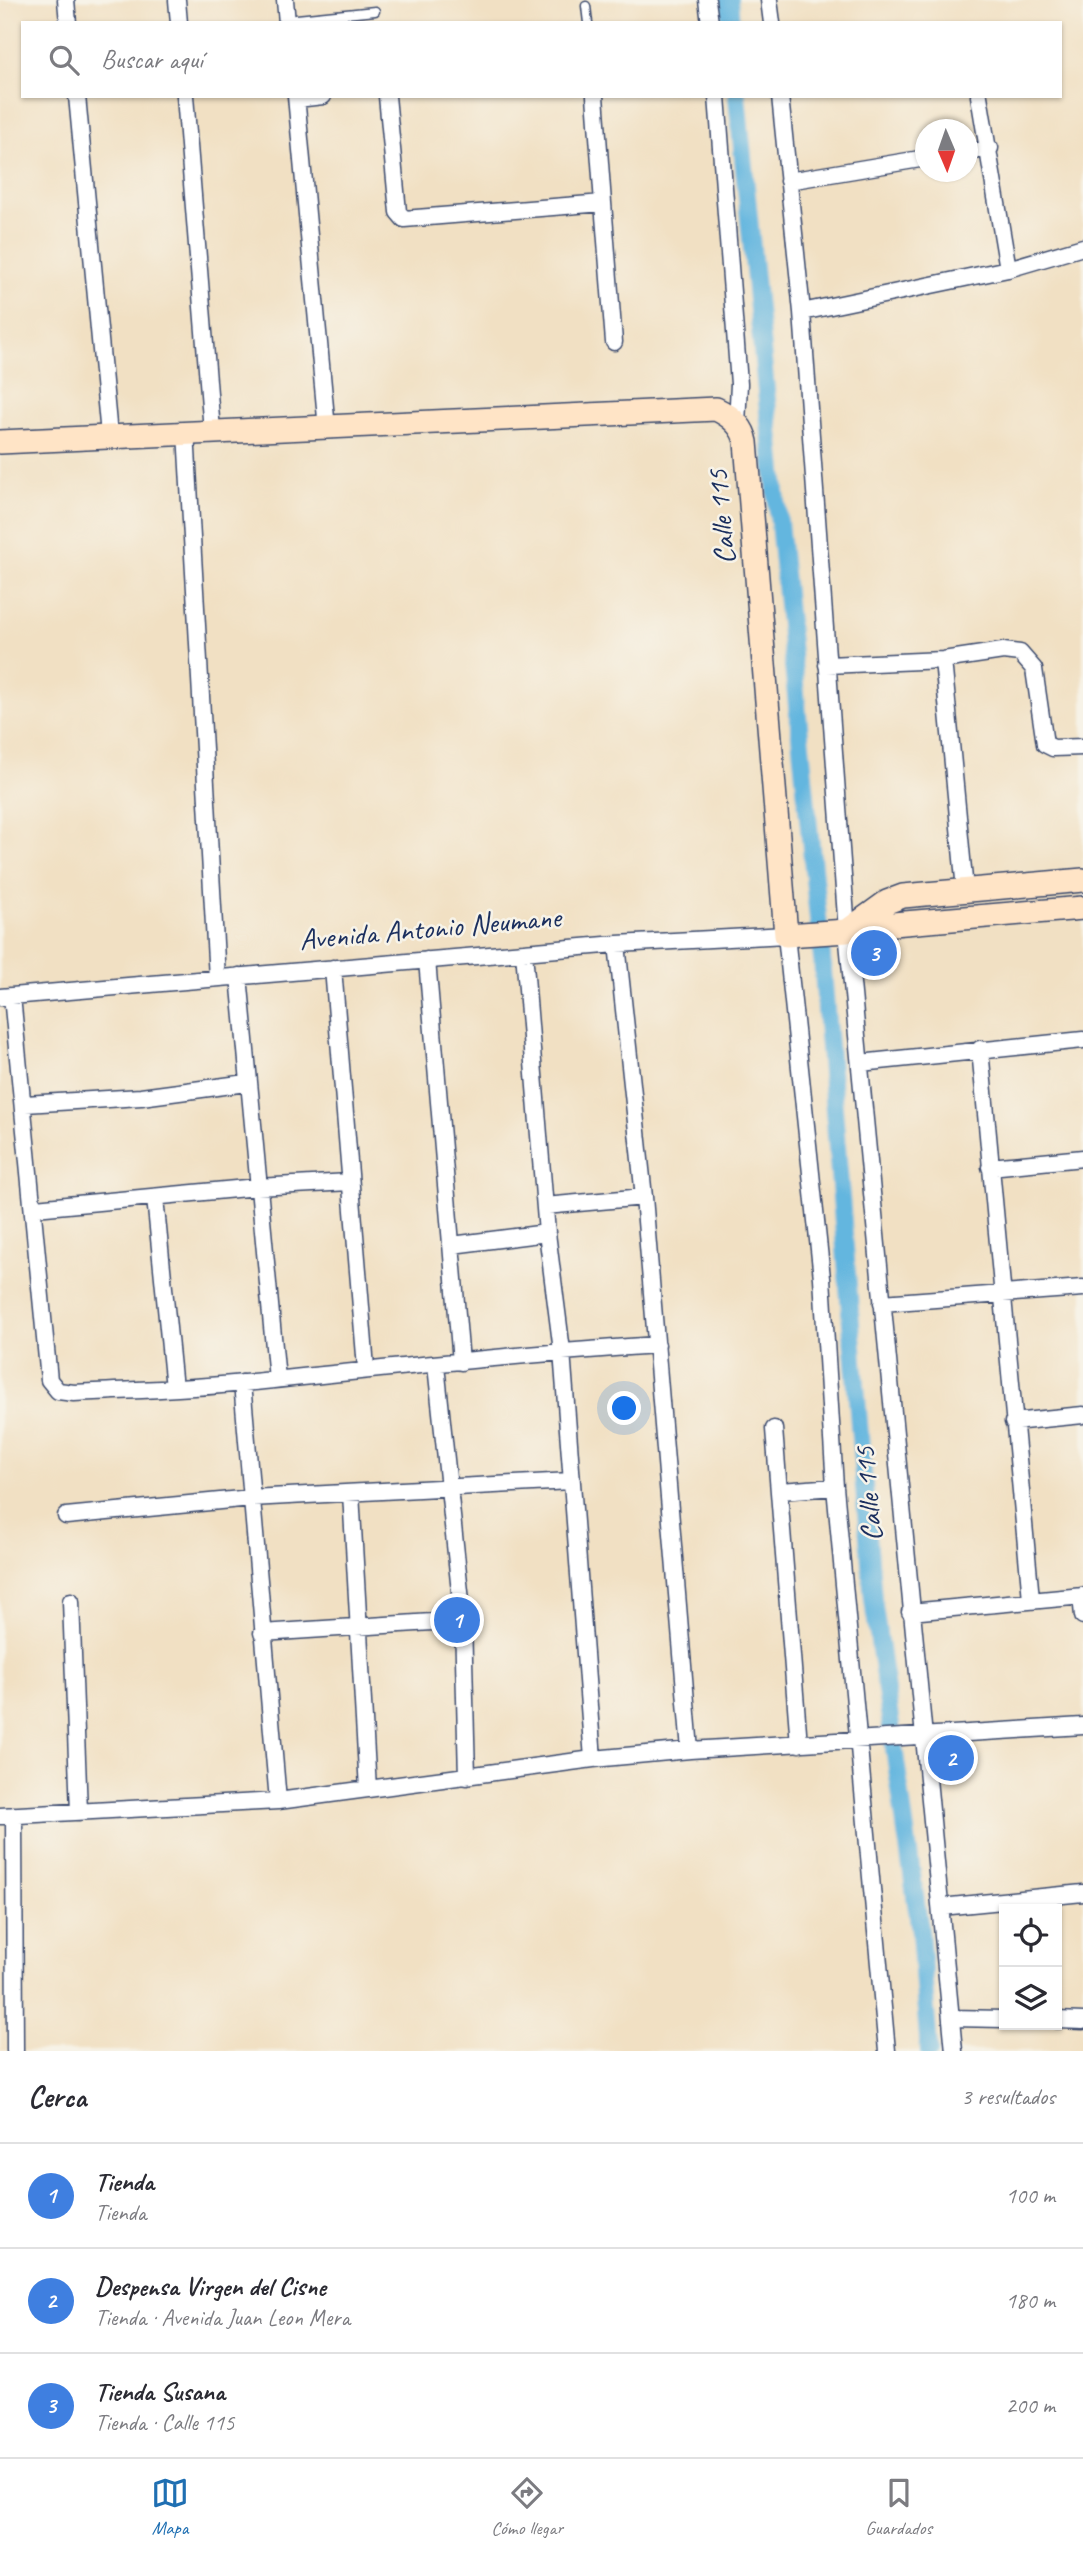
<!DOCTYPE html>
<html lang="es">
<meta charset="utf-8">
<style>
:root{--surface:#fff;--page:#f2f2f3;--text:#2b2b33;--muted:#7c7c81;--line:#e1e1e2;--accent:#1f6fb2}
body{margin:0;font-family:Caveat,sans-serif;background:var(--page);color:var(--text)}
.controls{position:absolute;right:21px;bottom:21px;display:grid;overflow:hidden;border-radius:0px;box-shadow:0 2px 5px #0004}
.controls button{width:63px;height:63px;display:grid;place-items:center;padding:0;border:0;border-bottom:2px solid var(--line);background:var(--surface);color:var(--text);font:35px sans-serif}
.compass{position:absolute;left:915px;top:119px;width:63px;height:63px;border-radius:50%;background:var(--surface);box-shadow:0 2px 5px #0004;rotate:178deg}
.you{position:absolute;left:625px;top:1409px;width:24px;height:24px;margin:-18px;border:5px solid #fff;border-radius:50%;background:#1a73e8;box-shadow:0 0 0 10px #1a73e833}
.badge{display:grid;place-items:center;width:46px;height:46px;border-radius:50%;background:var(--accent);color:#fff;font-size:23px;font-weight:700}
.pin{position:absolute;translate:-50% -50%;border:4px solid #fff;box-shadow:0 2px 7px #0006}
.list{margin:0;padding:0;list-style:none}
h2{display:flex;justify-content:space-between;align-items:center;height:91px;margin:0;padding:0 28px;font-size:30px}
h2 small{font-size:23px;font-weight:400;color:var(--muted)}
.list li{display:grid;grid-template-columns:46px 1fr auto;gap:21px;align-items:center;box-sizing:border-box;height:105px;padding:0 28px;border-top:2px solid var(--line)}
.list b{display:block;font-size:26px;white-space:nowrap}
.list p{margin:0;font-size:23px;white-space:nowrap;color:var(--muted)}
.list em{font-size:23px;font-style:normal;color:var(--muted)}
.icon{flex:none;width:38px;height:38px;fill:none;stroke:currentColor;stroke-width:2;stroke-linecap:round;stroke-linejoin:round}
.map{position:relative;flex:none;width:1083px;height:2051px;overflow:hidden}
.search{position:absolute;background:var(--surface);box-shadow:0 2px 5px #0004;left:21px;right:21px;top:21px;height:77px;display:flex;align-items:center;gap:18px;box-sizing:border-box;padding:0 24px;border-radius:0px;color:var(--muted);font-size:26px}
.sheet{height:406px;background:var(--surface)}
nav{display:flex;justify-content:space-around;align-items:center;box-sizing:border-box;height:98px;border-top:2px solid var(--line);background:var(--surface);font-size:19px;color:var(--muted)}
nav a{display:grid;justify-items:center;gap:4px}
nav .on{color:var(--accent)}
.map>svg:first-child{display:block}
</style>
<div class="map">
<svg width="1083" height="2051" viewBox="0 0 1083 2051">
<rect width="100%" height="100%" fill="#f7f3e8"/>
<filter id="ink" filterUnits="userSpaceOnUse"><feTurbulence type="fractalNoise" baseFrequency=".0143" numOctaves="2"/><feDisplacementMap in="SourceGraphic" scale="14" xChannelSelector="R" yChannelSelector="G"/><feConvolveMatrix kernelMatrix="1 2 1 2 8 2 1 2 1" color-interpolation-filters="sRGB"/></filter>
<filter id="wash" filterUnits="userSpaceOnUse"><feTurbulence type="fractalNoise" baseFrequency=".00686" numOctaves="4" result="noise"/><feDisplacementMap in="SourceGraphic" scale="28" xChannelSelector="R" yChannelSelector="G"/><feGaussianBlur stdDeviation="1.57" result="paint"/><feColorMatrix in="noise" values="0 0 0 0 0 0 0 0 0 0 0 0 0 0 0 0 0 1.4 0 .05"/><feComposite in="paint" operator="in"/></filter>
<g filter="url(#wash)">
<rect width="100%" height="100%" fill="#f1e0c3"/>
<g fill="none" stroke-linecap="round" stroke-linejoin="round">
<path stroke="#63b6df" stroke-width="18" d="M729,0L731,23
M737,96L822,959L873,1599L920,1931L929,2051"/>
</g>
</g>
<g filter="url(#ink)">
<g fill="none" stroke-linecap="round" stroke-linejoin="round">
<g stroke="#3b4a6d" stroke-width="11">
<path id="lane" d="M586,6L588,23
M287,20L375,11"/>
</g>
<g stroke="#3b4a6d" stroke-width="19">
<path id="street" d="M66,0L68,23
M177,0L179,23
M285,0L287,23
M707,0L710,23
M769,0L772,23
M77,96L109,435
M185,96L212,431
M296,96L327,429
M387,96L398,212L404,219L603,203L595,96
M717,96L739,384L737,424
M780,96L802,312L847,931L954,2051
M979,96L1008,269
M297,99L323,96
M968,152L990,148
M788,181L926,158
M603,203L614,342
M802,312L1008,269L1083,247
M186,432L217,978
M943,660L965,890
M827,665L943,660L1003,651L1020,653L1034,669L1045,744L1053,748L1083,747
M617,944L644,1197L690,1750
M524,952L547,1233L562,1351L593,1759
M427,960L461,1362
M333,968L366,1368
M239,976L277,1379
M12,996L49,1380L58,1391L74,1393C131,1390 188,1389 244,1383C382,1369 519,1354 657,1345
M0,997L617,944L786,935L822,1278L835,1487L887,2051
M980,1049L1031,1599
M860,1063L1083,1040
M25,1104L141,1097L247,1083
M990,1167L1083,1158
M155,1198L174,1388
M545,1206L644,1197
M35,1208L257,1187L350,1182
M452,1245L547,1233
M882,1303L1083,1288
M436,1365L463,1620L467,1777
M242,1383L278,1801
M1013,1422L1083,1415
M774,1429L799,1744
M780,1491L835,1487
M351,1493L368,1789
M66,1516L251,1498L571,1481
M1081,1596L1083,1616
M71,1601L79,1812
M910,1612L1083,1596
M262,1633L463,1620
M14,1815L15,2051
M0,1816L278,1801L593,1759L690,1750L1083,1726
M941,1907L1083,1893
M951,2018L1004,2019
M1057,2020L1083,2021"/>
</g>
<g stroke="#3b4a6d" stroke-width="26">
<path id="secondary" d="M0,442L716,409C731,416 743,426 746,442L786,935L847,931L887,902L903,896L1083,880
M863,922L893,924L1083,908"/>
</g>
<use href="#lane" stroke="#fff" stroke-width="8"/>
<use href="#street" stroke="#fff" stroke-width="16"/>
<use href="#secondary" stroke="#ffe4c6" stroke-width="23"/>
</g>
</g>
<g text-anchor="middle" stroke-width="5" stroke-linejoin="round" paint-order="stroke">
<g font-size="30" fill="#1b2f5e" stroke="#f7f3e8">
<text transform="translate(721 517) rotate(-95)" y="10">Calle 115</text>
<text transform="translate(430 928) rotate(-5)" y="10">Avenida Antonio Neumane</text>
<text transform="translate(868 1494) rotate(-95)" y="10">Calle 115</text>
</g>
</g>
</svg>
<div class="controls">
<button><svg class="icon" aria-label="locate" viewBox="0 0 24 24"><circle cx="12" cy="12" r="6"/><path d="M12 2v4M12 18v4M2 12h4M18 12h4"/></svg></button>
<button><svg class="icon" aria-label="layers" viewBox="0 0 24 24"><path d="M12 4l9 5-9 5-9-5zM3 14l9 5 9-5"/></svg></button>
</div>
<svg class="compass" viewBox="-18 -18 36 36"><path d="M0-13l5 13h-10z" fill="#e53935"/><path d="M0 13l5-13h-10z" fill="#7c7c81"/></svg>
<div class="you"></div>
<div class="pin badge" style="left:457px;top:1620px;background:#3f7fe0">1</div>
<div class="pin badge" style="left:951px;top:1758px;background:#3f7fe0">2</div>
<div class="pin badge" style="left:874px;top:953px;background:#3f7fe0">3</div>
<div class="search"><svg class="icon" aria-label="search" viewBox="0 0 24 24"><circle cx="10" cy="10" r="6"/><path d="M15 15l6 6"/></svg>Buscar aquí</div>
</div>
<section class="sheet">
<h2>Cerca<small>3 resultados</small></h2>
<ul class="list">
<li><span class="badge" style="background:#3f7fe0">1</span><div><b>Tienda</b><p>Tienda</p></div><em>100 m</em></li>
<li><span class="badge" style="background:#3f7fe0">2</span><div><b>Despensa Virgen del Cisne</b><p>Tienda · Avenida Juan Leon Mera</p></div><em>180 m</em></li>
<li><span class="badge" style="background:#3f7fe0">3</span><div><b>Tienda Susana</b><p>Tienda · Calle 115</p></div><em>200 m</em></li>
</ul>
</section>
<nav>
<a class="on"><svg class="icon" aria-label="map" viewBox="0 0 24 24"><path d="M3 6l6-2 6 2 6-2v14l-6 2-6-2-6 2zM9 4v14M15 6v14"/></svg>Mapa</a>
<a><svg class="icon" aria-label="directions" viewBox="0 0 24 24"><path d="M12 3l9 9-9 9-9-9zM9 14v-3h6M13 9l2 2-2 2"/></svg>Cómo llegar</a>
<a><svg class="icon" aria-label="saved" viewBox="0 0 24 24"><path d="M7 4h10v16l-5-4-5 4z"/></svg>Guardados</a>
</nav>
